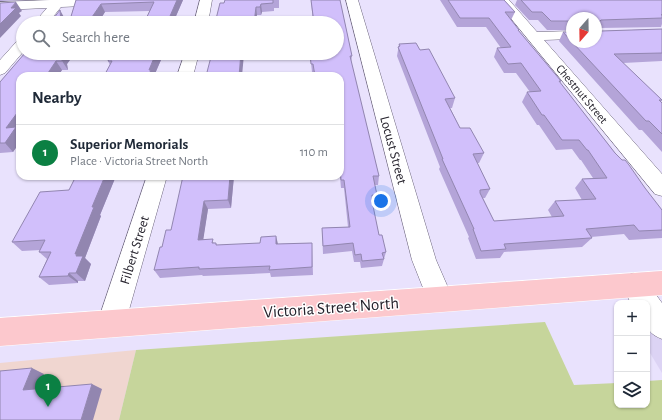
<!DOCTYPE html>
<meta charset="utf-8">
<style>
:root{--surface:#fff;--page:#f6f6f7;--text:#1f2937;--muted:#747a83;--line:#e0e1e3;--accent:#0b8043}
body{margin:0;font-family:"Alegreya Sans",sans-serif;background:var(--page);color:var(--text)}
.controls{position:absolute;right:12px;bottom:12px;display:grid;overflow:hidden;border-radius:8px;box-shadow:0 1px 3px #0004}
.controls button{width:36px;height:36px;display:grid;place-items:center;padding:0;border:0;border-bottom:1px solid var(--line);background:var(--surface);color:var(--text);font:20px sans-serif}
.compass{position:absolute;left:566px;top:12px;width:36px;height:36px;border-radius:50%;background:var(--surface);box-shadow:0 1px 3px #0004;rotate:200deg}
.you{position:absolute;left:381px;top:201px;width:14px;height:14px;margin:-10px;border:3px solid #fff;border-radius:50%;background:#1a73e8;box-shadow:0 0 0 6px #1a73e833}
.badge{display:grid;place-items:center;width:26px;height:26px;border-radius:50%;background:var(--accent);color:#fff;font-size:13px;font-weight:700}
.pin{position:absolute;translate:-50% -33px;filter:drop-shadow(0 1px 2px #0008)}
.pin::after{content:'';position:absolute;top:21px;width:14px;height:12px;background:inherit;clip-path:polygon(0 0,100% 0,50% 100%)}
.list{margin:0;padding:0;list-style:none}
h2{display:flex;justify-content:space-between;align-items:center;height:52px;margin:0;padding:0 16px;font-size:17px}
h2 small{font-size:13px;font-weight:400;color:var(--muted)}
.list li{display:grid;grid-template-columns:26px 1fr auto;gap:12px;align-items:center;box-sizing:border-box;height:56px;padding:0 16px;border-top:1px solid var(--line)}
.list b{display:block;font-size:15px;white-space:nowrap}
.list p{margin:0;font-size:13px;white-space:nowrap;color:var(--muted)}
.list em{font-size:13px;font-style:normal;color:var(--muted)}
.icon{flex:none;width:22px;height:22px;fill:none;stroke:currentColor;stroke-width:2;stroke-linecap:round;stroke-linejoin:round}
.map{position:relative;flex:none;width:662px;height:420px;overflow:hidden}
.search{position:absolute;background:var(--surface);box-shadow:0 1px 3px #0004;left:16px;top:16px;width:328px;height:44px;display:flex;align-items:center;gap:10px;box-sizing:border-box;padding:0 14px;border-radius:22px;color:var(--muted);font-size:15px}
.panel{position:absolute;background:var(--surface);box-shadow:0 1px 3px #0004;left:16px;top:72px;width:328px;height:108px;border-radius:12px}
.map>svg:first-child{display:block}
</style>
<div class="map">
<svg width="662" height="420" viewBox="0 0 662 420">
<rect width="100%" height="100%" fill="#e9e2fd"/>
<path fill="#dcd3f4" d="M662,314V373L647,348V315Z"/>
<path fill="#f0d6d0" d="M136,350L119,420H0V363Z"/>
<path fill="#c6d59b" d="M545,322L574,385L617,383V405H647V381L662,380V420H119L136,350Z"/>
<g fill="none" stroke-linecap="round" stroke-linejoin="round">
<g stroke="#6c657c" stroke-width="1">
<path id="minor" d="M50,0H137L135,3L131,4L61,7L48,23H34L47,8L0,10V2Z
M200,0H212L208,23H194Z
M346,0H358L436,260L453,299L449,308L440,311L431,308L412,260Z
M496,0H509L537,32L572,31V39L544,40L662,174V196L655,194Z
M23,39V52L5,73L0,75V60L18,40Z
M185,53H199L193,76H177Z
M147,176H167L125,324L121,333L111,337L101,333L97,324Z
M634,273L643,277L662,303V339C642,331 647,322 647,303H631L621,285L625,277Z"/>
</g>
<g stroke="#fff" stroke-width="1">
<path id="major" d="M662,271V295L0,346V318Z"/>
</g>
<use href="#minor" fill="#fff" fill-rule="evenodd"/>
<use href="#major" fill="#fcc8cd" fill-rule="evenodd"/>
</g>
<path fill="#b4a4d8" d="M0,0H17L0,1Z
M76,0H183L173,23H144L150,11L105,12L98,23H69Z
M225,0H279V8H274V11L262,12L261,15H257L224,3Z
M311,0H340L352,56L351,62L379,176L378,185H375L377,195L376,203H372L379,235L386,252L382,266L361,268L360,262H354L352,251L323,254L322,228L348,227L344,188H341L340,177L331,178V176H340V76H314V72H312L310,53H337V23H313Z
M440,0H504L515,12L511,20L519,30V31L561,81L560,83L615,153L662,210V238L629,240L624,234L591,237L592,238L582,247L504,252L500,258L476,259L468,238L469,237L439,169L440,167L397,56L399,44L420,50L455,98L452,108H450L460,128L484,153L479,163H477L490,189L485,198H483L494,221L552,217L548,210L555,201L582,200L575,188L582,179L593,178L581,160H580L572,149L556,150L539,125H537L522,102L527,92H530L516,73H504L494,57L497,48H501L486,27H457Z
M517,0H662V24L661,27L599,28V29L601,31L662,29V61L623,63L662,100L661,102L662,103V152L642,130H639L559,41L563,32H572V42H596V18H572V30H547L538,20H529L515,5Z
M25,53H75L67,64L68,70H62L58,76H20V129L19,131L20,132V142L13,152L0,153V82Z
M112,53H164L154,76H104L110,65L108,61Z
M76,176H116L100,215L101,216L85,258L91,264L85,281H78V283L49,285L39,277L47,259L39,252L41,250L22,251L12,242L69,190Z
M234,176L231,208L208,209L203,239L215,243L217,245L278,244L312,243L313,275L271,277L270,273L203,276L202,275L160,278L154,270L162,247L171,230Z"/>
<path fill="#9286b0" d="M177,0H183L173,23H167Z
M16,2L22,11L19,13L21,16L0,38V24L11,8Z
M101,4L105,12L98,23H95L92,17Z
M261,4L262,12L261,15L260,7Z
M256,7L257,15L256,23H254Z
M60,10L65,19V23H61Z
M90,17L93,23H85Z
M63,53H75L67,64L68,70L62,61V55Z
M156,53H164L154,76H148L149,70Z
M241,53H244V54L242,76H239Z
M56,61L62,70L58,76H46Z
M20,109V129L19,131L20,132V142L13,152L5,143L6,128Z
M105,176H116L100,215L101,216L85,258L91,264L85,281L76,273L75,254L92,207Z
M230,176H234L231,208L228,200Z
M204,201L208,209L202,248L198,240Z
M276,236L278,244H276Z
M69,273L78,281V283L68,276Z
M32,368L44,374L36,395L23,390Z
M92,384L102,389L93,420H81Z"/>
<path fill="#d1bffb" stroke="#9286b0" d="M76,0H177L167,23H168H144L154,2L101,4L92,17H90L85,23H69Z
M225,0H273V3L261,4L260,7H256L254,23H215L220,3H224Z
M311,0H340L352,56H350L379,176H373L377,195H372V201L379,235H382L386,252L382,253L384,259L362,261L361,254L355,255L353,243L323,246L322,228L350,227L344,180H341L340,168V76H315L313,64H311L310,53H337V23H314Z
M448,0H504L515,12H505L519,30H518L561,81H559L615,153L622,160H625L629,165L645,188L662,210V230L639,231L634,225L586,229L592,238H590L504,244L506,249L481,251L473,229H474L442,159H443L398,47L400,46L399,44L416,43L420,50L429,49L455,98L445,99L460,128H470L484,153L473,154L490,189L480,190V193L494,221L564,216L555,201L596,199L582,179L607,178L588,150H587L579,140H562L544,115H542L527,92L541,91L521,63L508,64L497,48L511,47L489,18H460Z
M521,0H662V14L661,15H662V18L601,20L599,22V29L601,31L662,29V53L614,54L662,100H659L662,103V134L649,121H646L572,42H596V18H572V21H551L542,12H532Z
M16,2L11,8H16L0,24V3Z
M60,10L61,23H50Z
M563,32H572V42Z
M25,53H63L62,55V61H56L46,76H20V109L6,128L16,127L5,143H0V82Z
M112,53H156L149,70H151L148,76H104L112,61H108Z
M212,53H241L239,76H245H206Z
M76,176H105L92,207H94L75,254H77L76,256H83L76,273H69L68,276L39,277L51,252H39L45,240L12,242L40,192L69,190Z
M183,176H230L228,200L204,201L198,240L213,239L212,243H216V245L260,243L261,237L276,236V244L312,243V267L269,270L270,266L199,269V267L154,270L160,247H162L166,230H171Z
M32,368L23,390L92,384L81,420H0V371Z"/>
<g text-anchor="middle" stroke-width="3" stroke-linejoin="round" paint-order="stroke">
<g font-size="12" fill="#25222c" stroke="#fff">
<text transform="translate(582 94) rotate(50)" y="4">Chestnut Street</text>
</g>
<g font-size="14" fill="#25222c" stroke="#fff">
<text transform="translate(394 150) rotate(75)" y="5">Locust Street</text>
<text transform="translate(134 250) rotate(-73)" y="5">Filbert Street</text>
</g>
<g font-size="17" fill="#25222c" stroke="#fff">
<text transform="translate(331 307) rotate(-4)" y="6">Victoria Street North</text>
</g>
</g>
</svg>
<div class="controls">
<button>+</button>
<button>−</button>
<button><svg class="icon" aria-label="layers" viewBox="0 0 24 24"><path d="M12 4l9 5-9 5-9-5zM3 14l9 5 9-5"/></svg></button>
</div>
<svg class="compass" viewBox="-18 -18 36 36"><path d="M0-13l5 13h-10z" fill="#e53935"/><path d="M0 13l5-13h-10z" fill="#747a83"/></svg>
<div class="you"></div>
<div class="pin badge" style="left:48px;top:407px">1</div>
<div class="search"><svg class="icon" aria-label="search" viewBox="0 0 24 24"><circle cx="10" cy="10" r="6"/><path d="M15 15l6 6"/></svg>Search here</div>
<section class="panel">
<h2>Nearby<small></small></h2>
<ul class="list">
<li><span class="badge">1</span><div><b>Superior Memorials</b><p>Place · Victoria Street North</p></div><em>110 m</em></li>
</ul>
</section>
</div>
